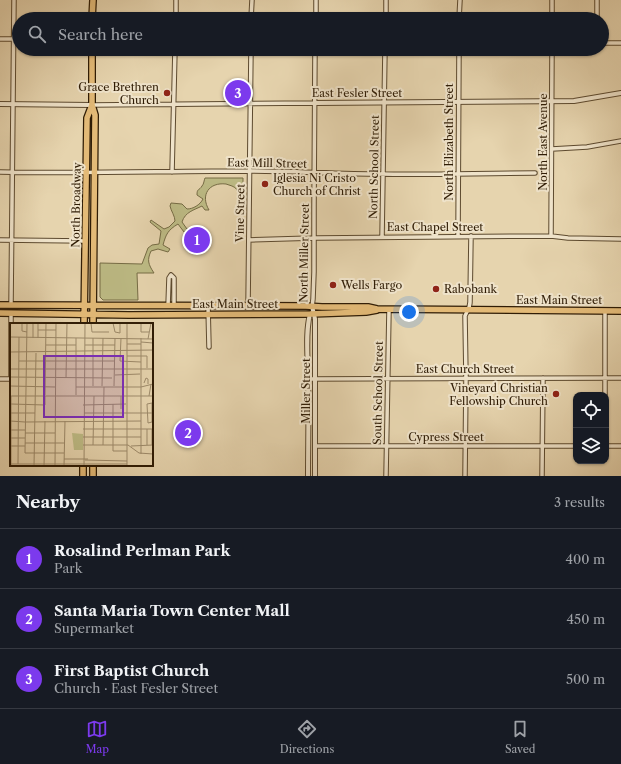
<!DOCTYPE html>
<meta charset="utf-8">
<style>
:root{--surface:#171b24;--page:#242831;--text:#f1f3f6;--muted:#9ea1a6;--line:#363941;--accent:#7c3aed}
body{margin:0;font-family:"Libre Caslon Text",serif;background:var(--page);color:var(--text)}
.controls{position:absolute;right:12px;bottom:12px;display:grid;overflow:hidden;border-radius:8px;box-shadow:0 1px 3px #0004}
.controls button{width:36px;height:36px;display:grid;place-items:center;padding:0;border:0;border-bottom:1px solid var(--line);background:var(--surface);color:var(--text);font:20px sans-serif}
.you{position:absolute;left:409px;top:312px;width:14px;height:14px;margin:-10px;border:3px solid #fff;border-radius:50%;background:#1a73e8;box-shadow:0 0 0 6px #1a73e833}
.badge{display:grid;place-items:center;width:26px;height:26px;border-radius:50%;background:var(--accent);color:#fff;font-size:13px;font-weight:700}
.pin{position:absolute;translate:-50% -50%;border:2px solid #fff;box-shadow:0 1px 4px #0006}
.list{margin:0;padding:0;list-style:none}
h2{display:flex;justify-content:space-between;align-items:center;height:52px;margin:0;padding:0 16px;font-size:17px}
h2 small{font-size:13px;font-weight:400;color:var(--muted)}
.list li{display:grid;grid-template-columns:26px 1fr auto;gap:12px;align-items:center;box-sizing:border-box;height:60px;padding:0 16px;border-top:1px solid var(--line)}
.list b{display:block;font-size:15px;white-space:nowrap}
.list p{margin:0;font-size:13px;white-space:nowrap;color:var(--muted)}
.list em{font-size:13px;font-style:normal;color:var(--muted)}
.icon{flex:none;width:22px;height:22px;fill:none;stroke:currentColor;stroke-width:2;stroke-linecap:round;stroke-linejoin:round}
.map{position:relative;flex:none;width:621px;height:476px;overflow:hidden}
.search{position:absolute;background:var(--surface);box-shadow:0 1px 3px #0004;left:12px;right:12px;top:12px;height:44px;display:flex;align-items:center;gap:10px;box-sizing:border-box;padding:0 14px;border-radius:22px;color:var(--muted);font-size:15px}
.sheet{height:232px;background:var(--surface)}
nav{display:flex;justify-content:space-around;align-items:center;box-sizing:border-box;height:56px;border-top:1px solid var(--line);background:var(--surface);font-size:11px;color:var(--muted)}
nav a{display:grid;justify-items:center;gap:2px}
nav .on{color:var(--accent)}
.map>svg:first-child{display:block}
</style>
<div class="map">
<svg width="621" height="476" viewBox="0 0 621 476">
<rect width="100%" height="100%" fill="#e6d4ae"/>
<filter id="stains"><feTurbulence type="fractalNoise" baseFrequency=".005" numOctaves="4"/><feColorMatrix values="0 0 0 0 .2 0 0 0 0 .09 0 0 0 0 .02 0 0 0 .5 -.17"/></filter>
<radialGradient id="worn" r=".72"><stop offset=".6" stop-color="#630" stop-opacity="0"/><stop offset="1" stop-color="#630" stop-opacity=".3"/></radialGradient>
<path fill="#bdbb85" stroke="#766c45" d="M205,178H243V207C238,201 241,189 232,186C230,185 228,185 226,184C209,182 200,195 209,210H205L202,206C194,210 185,212 182,222L187,229L199,232L202,239L199,243L192,241V234L184,232L178,224C168,230 166,234 163,245L170,249L168,252L158,249L151,251C147,260 148,264 154,273H137L138,300H103L100,297V263L142,264L148,248L152,245L159,244L161,231L150,222L151,220L164,229L169,227L175,221C175,216 171,211 170,206L171,203L182,204L187,209C193,209 200,205 203,199L197,195C197,188 199,191 202,186C204,184 204,180 205,178Z"/>
<g fill="none" stroke-linecap="round" stroke-linejoin="round">
<g stroke="#5d4a2f" stroke-width="5.5">
<path id="minor" d="M176,19V0
M251,19L252,0
M316,19V0
M386,19V0
M459,19L460,0
M552,19V0
M597,19V0
M0,39H19
M602,43H621
M92,105L315,103
M552,149L587,147L621,141
M0,172C84,174 167,171 251,171C294,171 337,174 381,174C432,175 484,173 535,173
M172,172L175,49
M458,236L459,49
M551,236L552,49
M382,237L385,49
M0,240L85,241
M249,240L314,238H317L551,236L568,238L621,239
M171,275L174,278V306
M11,305L14,0
M248,305L251,49
M168,306L169,278L171,275
M208,306L209,347
M312,307L313,299L314,272V206L315,49
M0,379H11V313
M308,379L621,378
M605,395V311
M315,446H576
M606,446H621
M386,476L389,310
M465,476L466,378L465,316C467,311 470,308 470,302L471,236
M542,476L543,378"/>
</g>
<g stroke="#5d4a2f" stroke-width="6">
<path id="tertiary" d="M315,103L574,101L621,93
M0,104L92,105
M312,306L315,319V476
M308,476C308,443 309,411 308,378C308,357 305,334 310,314"/>
</g>
<g stroke="#2f1c05" stroke-width="8">
<path id="primary" d="M92,19L93,0
M92,105L95,115L93,324
M0,305L306,306L322,307H368L377,309L621,311
M0,313L129,315L310,314L366,312L377,310
M84,324L87,118L92,105V49
M83,465V476
M93,476V465"/>
</g>
<use href="#minor" stroke="#efe3ca" stroke-width="3.5"/>
<use href="#tertiary" stroke="#efe3ca" stroke-width="4"/>
<use href="#primary" stroke="#e3ba77" stroke-width="5.5"/>
</g>
<g fill="#8f2418" stroke="#efe3ca" stroke-width="1.5">
<circle cx="167" cy="93" r="4"/>
<circle cx="265" cy="184" r="4"/>
<circle cx="333" cy="285" r="4"/>
<circle cx="436" cy="289" r="4"/>
<circle cx="556" cy="394" r="4"/>
</g>
<g text-anchor="middle" stroke-width="4" stroke-linejoin="round" paint-order="stroke">
<g font-size="11" fill="#2f1c05" stroke="#efe3ca" text-anchor="start">
<text x="159" y="91" text-anchor="end">Grace Brethren<tspan x="159" dy="13">Church</tspan></text>
<text x="273" y="182">Iglesia Ni Cristo<tspan x="273" dy="13">Church of Christ</tspan></text>
<text x="341" y="289">Wells Fargo</text>
<text x="444" y="293">Rabobank</text>
<text x="548" y="392" text-anchor="end">Vineyard Christian<tspan x="548" dy="13">Fellowship Church</tspan></text>
</g>
<g font-size="11" fill="#2f1c05" stroke="#efe3ca">
<text x="357" y="97">East Fesler Street</text>
<text transform="translate(449 142) rotate(-90)" y="4">North Elizabeth Street</text>
<text transform="translate(543 142) rotate(-90)" y="4">North East Avenue</text>
<text transform="translate(267 163) rotate(1)" y="4">East Mill Street</text>
<text transform="translate(374 167) rotate(-89)" y="4">North School Street</text>
<text transform="translate(76 205) rotate(-89)" y="4">North Broadway</text>
<text transform="translate(240 213) rotate(-89)" y="4">Vine Street</text>
<text x="435" y="231">East Chapel Street</text>
<text transform="translate(304 253) rotate(-89)" y="4">North Miller Street</text>
<text x="559" y="304">East Main Street</text>
<text x="235" y="308">East Main Street</text>
<text x="465" y="373">East Church Street</text>
<text transform="translate(306 391) rotate(-90)" y="4">Miller Street</text>
<text transform="translate(378 393) rotate(-89)" y="4">South School Street</text>
<text x="446" y="441">Cypress Street</text>
</g>
</g>
<g transform="translate(10 323)">
<rect width="143" height="143" fill="#e6d4ae"/>
<path d="M62,110L73,111V127H64Z" fill="#bdbb85"/>
<path fill="none" stroke="#9d8a6a" stroke-width="1" d="M12,0V8L17,9M17,0L15,130H54M46,0H99M81,0L82,9H99M103,0L105,9L110,10V0M117,0V143M131,0V9H139M28,7H46M0,14L143,16M23,15V0M28,15V0M111,15L110,38L131,39M131,15V131M138,16L141,0M131,19L143,20M117,21H131M36,22H66M75,22H105M0,29L143,27M117,33H137V45M9,38H105M0,46H143M105,52L130,51M0,54L102,55M56,55L57,0M134,60L136,55L138,56V61M0,63L45,64M83,63V15M92,63L93,15M104,63L105,15M66,64H131L143,61M35,72L36,0M66,72V15M0,73H143M139,73L141,61M142,80V99L138,100L137,81ZM1,81L35,82V73M103,81V128H117M73,82L116,81M111,86V73M1,90H25M74,90H143M0,98L15,99M16,99L131,98M73,106H143M137,106V122M142,106V122M1,107H15M15,110H45M73,114H131M1,115H15M15,120H55M73,122H118L129,130L143,131M83,122L84,73M93,122L94,64M1,123H15M121,123L143,122M54,136H78M75,137L117,138M0,141H117M8,141L9,14M1,143V73M24,143L26,30M34,143L35,98M45,143L46,0M54,143L55,98M74,143L75,0"/>
<path fill="#7b2cbf" fill-opacity="0.15" stroke="#7b2cbf" stroke-width="2" d="M34,33H113V94H34Z"/>
<rect width="143" height="143" fill="none" stroke="#2f1c05" stroke-width="2"/>
</g>
<rect width="100%" height="100%" filter="url(#stains)"/>
<rect width="100%" height="100%" fill="url(#worn)"/>
</svg>
<div class="controls">
<button><svg class="icon" aria-label="locate" viewBox="0 0 24 24"><circle cx="12" cy="12" r="6"/><path d="M12 2v4M12 18v4M2 12h4M18 12h4"/></svg></button>
<button><svg class="icon" aria-label="layers" viewBox="0 0 24 24"><path d="M12 4l9 5-9 5-9-5zM3 14l9 5 9-5"/></svg></button>
</div>
<div class="you"></div>
<div class="pin badge" style="left:197px;top:240px">1</div>
<div class="pin badge" style="left:188px;top:433px">2</div>
<div class="pin badge" style="left:238px;top:93px">3</div>
<div class="search"><svg class="icon" aria-label="search" viewBox="0 0 24 24"><circle cx="10" cy="10" r="6"/><path d="M15 15l6 6"/></svg>Search here</div>
</div>
<section class="sheet">
<h2>Nearby<small>3 results</small></h2>
<ul class="list">
<li><span class="badge">1</span><div><b>Rosalind Perlman Park</b><p>Park</p></div><em>400 m</em></li>
<li><span class="badge">2</span><div><b>Santa Maria Town Center Mall</b><p>Supermarket</p></div><em>450 m</em></li>
<li><span class="badge">3</span><div><b>First Baptist Church</b><p>Church · East Fesler Street</p></div><em>500 m</em></li>
</ul>
</section>
<nav>
<a class="on"><svg class="icon" aria-label="map" viewBox="0 0 24 24"><path d="M3 6l6-2 6 2 6-2v14l-6 2-6-2-6 2zM9 4v14M15 6v14"/></svg>Map</a>
<a><svg class="icon" aria-label="directions" viewBox="0 0 24 24"><path d="M12 3l9 9-9 9-9-9zM9 14v-3h6M13 9l2 2-2 2"/></svg>Directions</a>
<a><svg class="icon" aria-label="saved" viewBox="0 0 24 24"><path d="M7 4h10v16l-5-4-5 4z"/></svg>Saved</a>
</nav>
